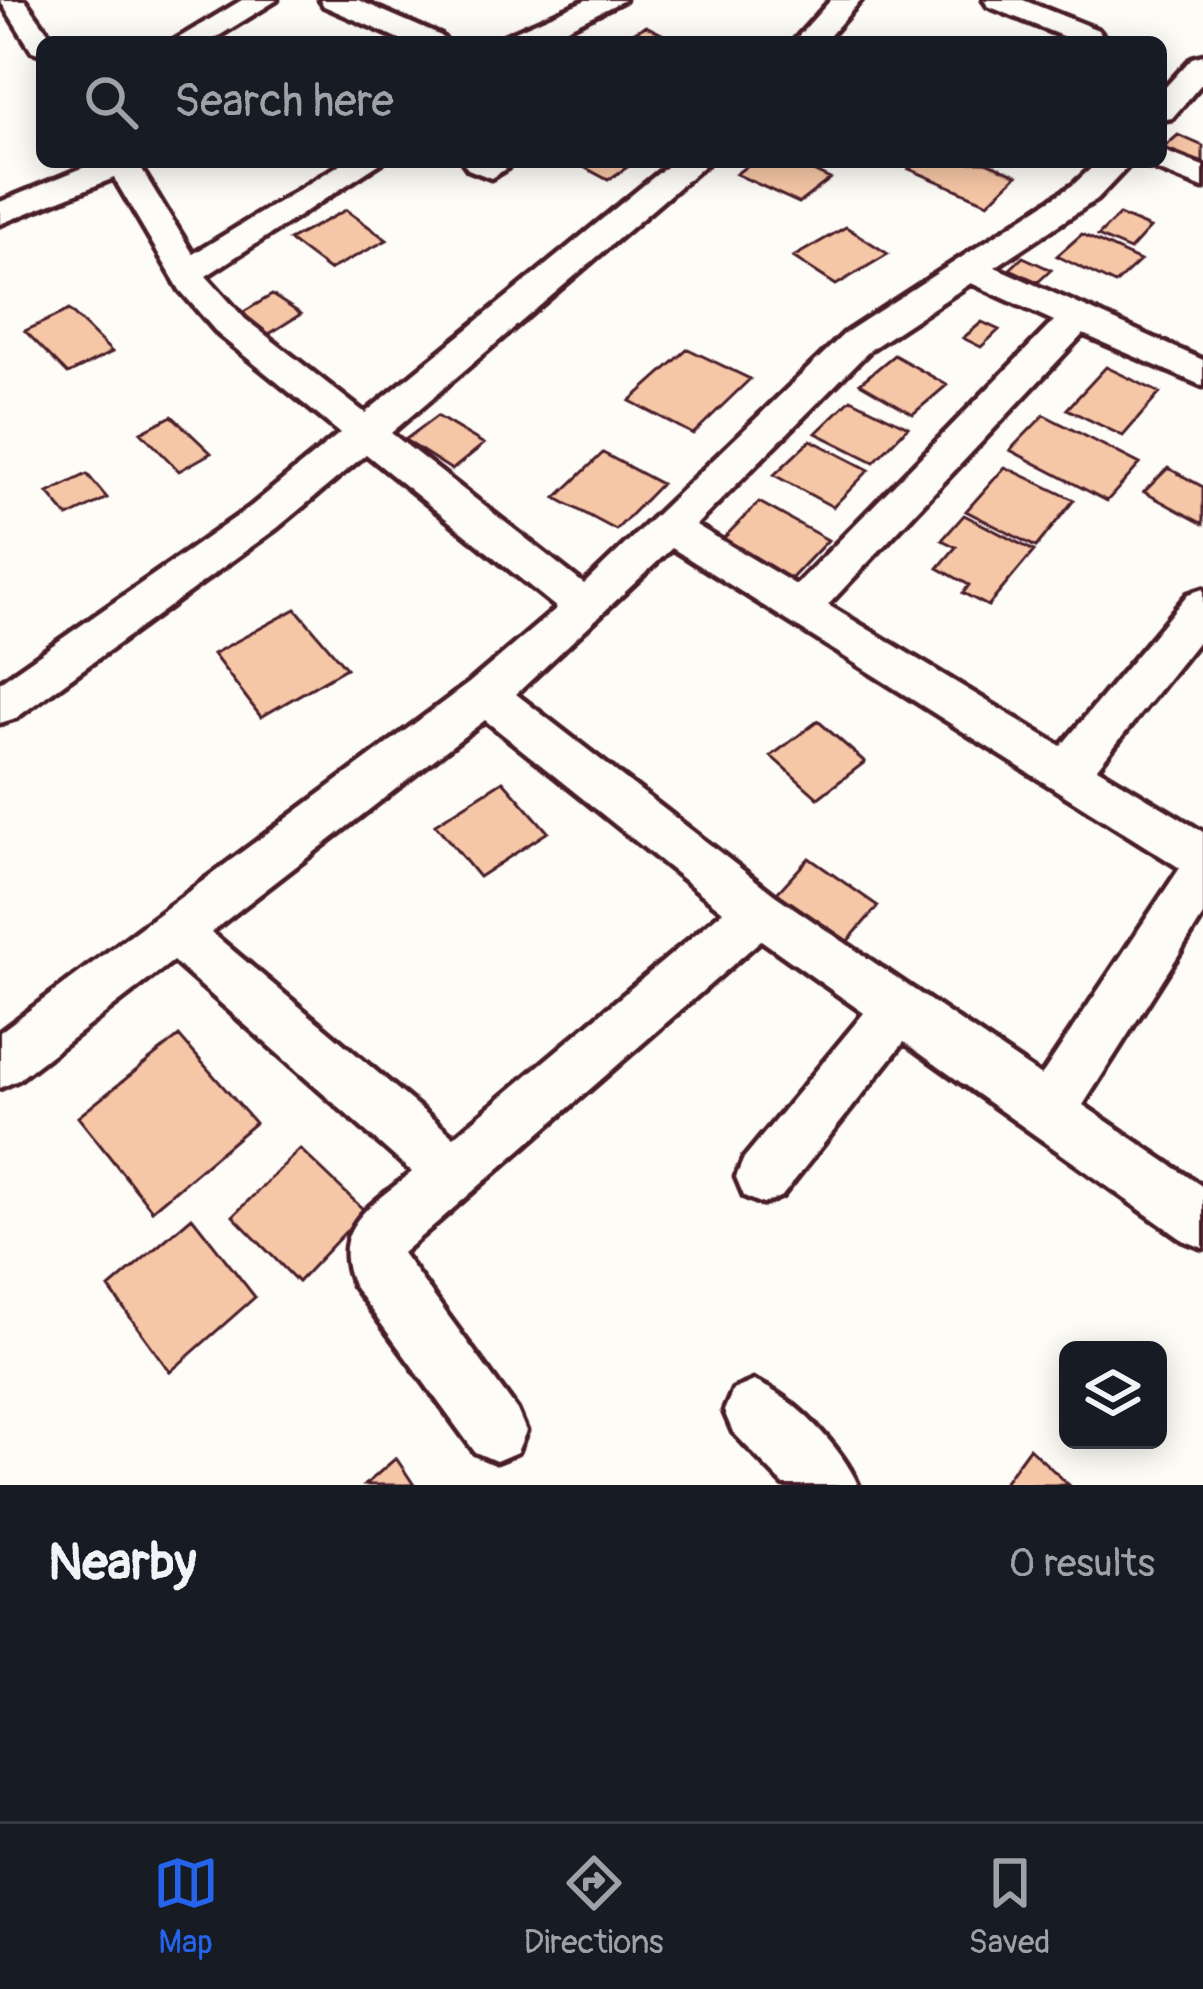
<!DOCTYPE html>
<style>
:root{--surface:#171b24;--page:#20242c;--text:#f1f3f6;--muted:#9ea1a6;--line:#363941;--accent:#2563eb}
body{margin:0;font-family:Pangolin,sans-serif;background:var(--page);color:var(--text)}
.controls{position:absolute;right:36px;bottom:36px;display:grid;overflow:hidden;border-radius:18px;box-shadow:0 6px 30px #0003}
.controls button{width:108px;height:108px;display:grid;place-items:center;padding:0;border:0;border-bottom:3px solid var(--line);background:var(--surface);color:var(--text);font:60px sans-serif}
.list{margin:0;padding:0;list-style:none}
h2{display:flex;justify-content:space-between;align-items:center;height:156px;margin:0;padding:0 48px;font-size:51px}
h2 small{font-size:39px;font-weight:400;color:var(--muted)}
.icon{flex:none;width:66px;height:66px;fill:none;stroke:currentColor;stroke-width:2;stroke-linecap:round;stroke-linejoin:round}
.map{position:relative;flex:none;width:1203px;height:1485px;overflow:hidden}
.search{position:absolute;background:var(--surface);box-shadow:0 6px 30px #0003;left:36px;right:36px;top:36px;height:132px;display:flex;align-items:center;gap:30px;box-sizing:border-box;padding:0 42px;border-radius:18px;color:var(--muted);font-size:45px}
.sheet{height:336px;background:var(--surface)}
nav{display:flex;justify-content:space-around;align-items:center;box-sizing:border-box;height:168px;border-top:3px solid var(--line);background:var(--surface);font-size:33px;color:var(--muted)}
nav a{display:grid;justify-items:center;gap:6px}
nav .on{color:var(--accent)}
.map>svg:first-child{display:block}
</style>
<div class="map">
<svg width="1203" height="1485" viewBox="0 0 1203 1485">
<rect width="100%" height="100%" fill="#fdfcf7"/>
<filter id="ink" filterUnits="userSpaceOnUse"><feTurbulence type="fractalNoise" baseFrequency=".00833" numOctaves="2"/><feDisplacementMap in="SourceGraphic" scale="24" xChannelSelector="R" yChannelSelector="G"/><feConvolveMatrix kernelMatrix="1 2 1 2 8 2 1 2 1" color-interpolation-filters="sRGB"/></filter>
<g filter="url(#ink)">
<path fill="#f6c7a6" stroke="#4a1f2b" stroke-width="3" d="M646,26L674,40L615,42Z
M1178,135L1203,146V165L1163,148Z
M588,162H635L608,180L582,166Z
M752,162H794L830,179L799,203L736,174Z
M918,162H986L1017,175L988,203L909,169Z
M346,210L387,240L329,270L289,240Z
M1119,215L1150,228L1130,250L1098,236Z
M846,227L888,254L836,285L793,257Z
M1082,234L1140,261L1115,284L1057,256Z
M1023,257L1051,270L1038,282L1010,269Z
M272,295L301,314L269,334L240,314Z
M69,310L112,352L68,374L25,331Z
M982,322L999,330L981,347L963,338Z
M688,349L750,379L693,434L630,401Z
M894,355L947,385L913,414L860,383Z
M1106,367L1160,393L1123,436L1067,409Z
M851,399L908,427L874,462L816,433Z
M1044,415L1140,464L1107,501L1010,450Z
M172,416L211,453L179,471L141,432Z
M437,416L484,444L452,470L405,440Z
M811,440L869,470L833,507L774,475Z
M603,453L661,484L616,530L556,498Z
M1005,467L1074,500L1036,547L966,511Z
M1168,468L1203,487V524L1144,492Z
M87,474L107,498L68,517L48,493Z
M759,502L828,540L785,585L716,546Z
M964,515L1034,551L988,606L963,593L969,585L938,568L956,547L942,540Z
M296,609L346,668L261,717L213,654Z
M818,721L865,762L818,798L771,756Z
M503,781L548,832L479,877L435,824Z
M809,858L878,906L846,943L777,893Z
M179,1036L255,1123L152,1210L78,1117Z
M300,1149L365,1211L298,1282L233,1216Z
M192,1217L255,1297L170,1372L109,1288Z
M1029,1448L1069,1485H1002Z
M396,1458L414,1485H365Z"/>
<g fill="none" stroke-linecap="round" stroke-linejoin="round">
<g stroke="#4a1f2b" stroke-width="9">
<path id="minor" d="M0,0H25L55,42H42V54L32,51Z
M242,0H277L209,42H172Z
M320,0H358L441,36L446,42H406L324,6Z
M586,0H624L539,42H499L504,36Z
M831,0H861L824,42H793Z
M984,0H1023L1098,30L1103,36L1098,42H1077L988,6Z
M1203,55V82L1172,118L1161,120V92L1192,58Z
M1161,150L1203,166V188L1150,167L1146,162H1161Z
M97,162H137L193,254L344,162H382L206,276L245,319L365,413L672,162H708L391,433L584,584L845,333L1073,185L1098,162H1132L1097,199L995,267L1203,360V386L1083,334L828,605L1061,746L1188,594L1203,589V635L1097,768L1203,832V916L1083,1105L1203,1187V1248L1183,1240L904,1042L782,1196L763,1204L744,1196L736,1177L744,1158L864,1013L761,940L402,1253L517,1410L526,1431L517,1452L496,1461L475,1452L353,1285C328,1226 372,1206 412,1172L173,961L18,1080L0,1088V1032L469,683L557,608L366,454L277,528L16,718L0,723V682L249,508L340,433L219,335L180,290L114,178L0,224V202ZM971,283L1054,321L796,585L696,525L871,349ZM672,548L1180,868L1041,1076L776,896L516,694ZM485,720L723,911L454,1137L211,932Z
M463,162H503L507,168L491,178L468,169Z
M754,1381C793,1397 841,1446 858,1485H784L733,1432L724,1411L733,1390Z"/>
</g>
<use href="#minor" fill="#fdfcf7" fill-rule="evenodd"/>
</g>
</g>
</svg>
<div class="controls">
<button><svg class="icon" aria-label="layers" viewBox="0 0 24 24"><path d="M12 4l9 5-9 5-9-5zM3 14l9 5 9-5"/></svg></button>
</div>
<div class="search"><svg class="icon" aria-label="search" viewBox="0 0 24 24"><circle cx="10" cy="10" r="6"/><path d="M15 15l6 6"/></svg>Search here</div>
</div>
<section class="sheet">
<h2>Nearby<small>0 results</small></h2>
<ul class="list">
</ul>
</section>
<nav>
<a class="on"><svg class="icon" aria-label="map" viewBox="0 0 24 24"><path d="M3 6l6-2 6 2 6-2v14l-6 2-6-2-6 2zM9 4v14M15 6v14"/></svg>Map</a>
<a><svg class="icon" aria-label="directions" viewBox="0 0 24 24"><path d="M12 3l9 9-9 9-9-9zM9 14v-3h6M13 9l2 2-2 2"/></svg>Directions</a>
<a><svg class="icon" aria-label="saved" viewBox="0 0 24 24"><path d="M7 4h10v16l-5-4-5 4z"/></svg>Saved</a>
</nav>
